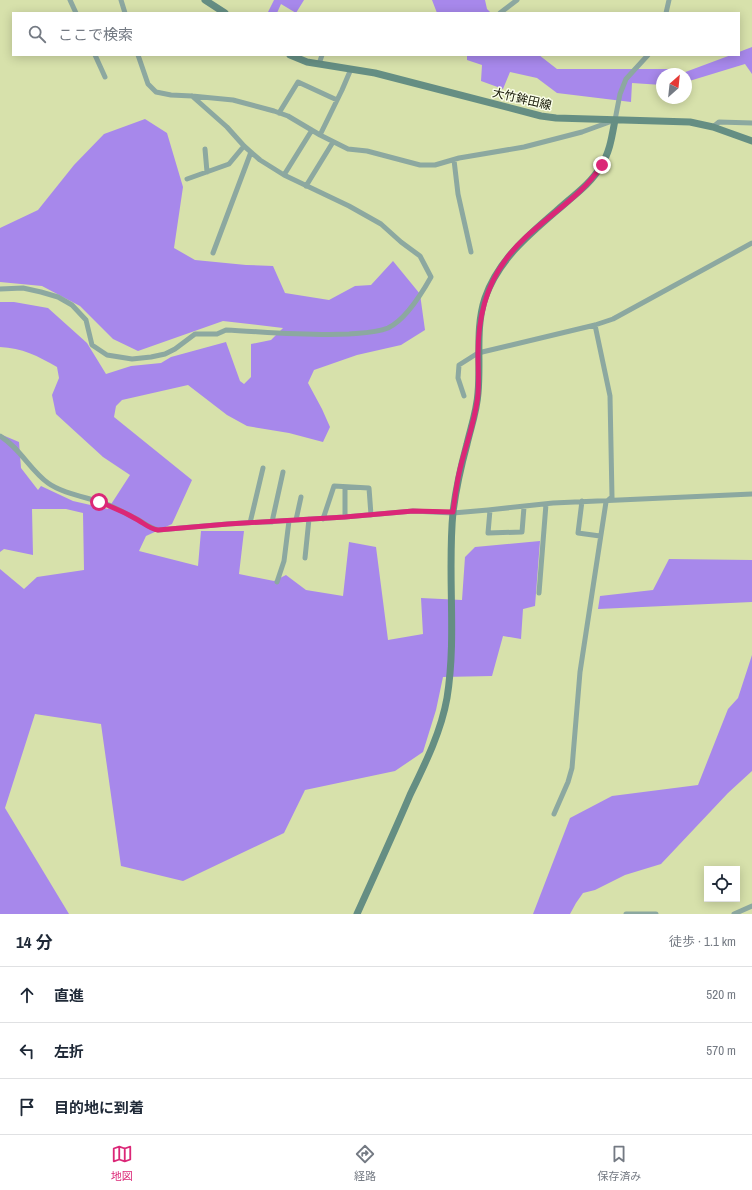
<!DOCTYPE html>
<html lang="ja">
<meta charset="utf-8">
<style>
:root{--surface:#fff;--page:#f2f2f3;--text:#1f2937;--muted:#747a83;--line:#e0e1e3;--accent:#db2777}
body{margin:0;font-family:"Archivo Narrow","Noto Sans JP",sans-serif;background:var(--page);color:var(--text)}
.controls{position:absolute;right:12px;bottom:12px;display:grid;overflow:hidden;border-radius:0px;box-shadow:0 2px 10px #0003}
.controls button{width:36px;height:36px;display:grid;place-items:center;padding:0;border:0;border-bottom:1px solid var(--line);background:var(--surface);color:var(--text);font:20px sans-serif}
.compass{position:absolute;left:656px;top:68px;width:36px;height:36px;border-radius:50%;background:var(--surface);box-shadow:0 2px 10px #0003;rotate:27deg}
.stop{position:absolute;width:12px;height:12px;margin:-9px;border:3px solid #db2777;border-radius:50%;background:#fff}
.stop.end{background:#db2777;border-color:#fff;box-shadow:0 1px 4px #0008}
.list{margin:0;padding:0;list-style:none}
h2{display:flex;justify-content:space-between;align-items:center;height:52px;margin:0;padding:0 16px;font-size:17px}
h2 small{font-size:13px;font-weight:400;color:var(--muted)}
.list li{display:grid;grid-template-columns:26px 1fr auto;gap:12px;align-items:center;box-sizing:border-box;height:56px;padding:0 16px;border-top:1px solid var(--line)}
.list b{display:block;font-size:15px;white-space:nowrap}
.list em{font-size:13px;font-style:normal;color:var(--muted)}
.icon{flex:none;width:22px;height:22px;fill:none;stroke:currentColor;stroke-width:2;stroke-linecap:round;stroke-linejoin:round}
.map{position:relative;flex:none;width:752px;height:914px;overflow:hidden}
.search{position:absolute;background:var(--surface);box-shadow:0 2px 10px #0003;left:12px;right:12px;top:12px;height:44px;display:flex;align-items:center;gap:10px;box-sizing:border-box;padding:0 14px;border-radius:0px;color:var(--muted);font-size:15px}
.sheet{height:220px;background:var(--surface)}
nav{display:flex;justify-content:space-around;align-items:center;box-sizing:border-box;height:56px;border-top:1px solid var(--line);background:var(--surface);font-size:11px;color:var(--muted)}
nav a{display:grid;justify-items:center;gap:2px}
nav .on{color:var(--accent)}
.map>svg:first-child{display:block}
</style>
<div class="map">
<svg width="752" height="914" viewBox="0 0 752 914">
<rect width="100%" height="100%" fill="#d7e1ab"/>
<path fill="#a788eb" d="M274,0H304L296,13L281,4L277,13L268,12Z
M432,0H485L487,9L491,13H437Z
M752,47V74L745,64L686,82V74H680L731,55H739V52Z
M467,55H539L557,69H674L677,74H662V85L632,83L631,102L557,93L537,78L510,72L503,89L481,81L482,65L467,60Z
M145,119L167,133L183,187L174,248L195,260L246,265L273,266L285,293L329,300L355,286L371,285L393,261L420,294L425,330L401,345L357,355L314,370L308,383L322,409L330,427L323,442L289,433L247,426L227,415L188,385L122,400L116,406L114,417L192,480L172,524L146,536L139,551L198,566L201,531H244L239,574L274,581L286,575L306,590L343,596L349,542L376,547L388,640L423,634L421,598L462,600L465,557L475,547L540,541L535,606L523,609L521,639L503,636L492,676L443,677L436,710L423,752L395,771L305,790L284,833L183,881L121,866L101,724L35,714L5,808L69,914H0V569L24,589L37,577L84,570L83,513L66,509H32L33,555L4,549L0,552V434L19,442L21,468L38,490L41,486L73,501L108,509L130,475L103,457L56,414L52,395L59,378L57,367C38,356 22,348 0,347V302H14L48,308L87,343L106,374L131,366L161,363L171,357L226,342L240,381L244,384L251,377V344L271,340L283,328L223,321L138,351L113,339L80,306L42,286L0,282V228L38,210L74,165L104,134Z
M669,559L752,560V602L598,609L600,596L653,590Z
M752,655V771L728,793L661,864L625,875L595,890L583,893L576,903L570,914H533L570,818L612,796L698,785L728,709L738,698Z"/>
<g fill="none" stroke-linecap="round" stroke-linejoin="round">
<path stroke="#8ca8a0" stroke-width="5" d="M70,0L76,13
M121,0L125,13
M500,13L517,0
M666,13L669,0
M95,55L105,77
M138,55L148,84L156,92L171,95L192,96L233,100L274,111L288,116L320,135L348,149L367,151L420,165H435L459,158L524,147L582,132L615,120L620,94L626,79L648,55
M319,64L322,55
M279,113L298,82L337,100
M713,127L719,122L752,123
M320,135L342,90L351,69
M205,149L207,172
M454,160L458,194L471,252
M284,175L312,130
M187,179L229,164L244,146
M306,186L333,142
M213,253L251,152
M0,289L23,288L41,292L58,297L72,305L86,320L92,345L107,355L132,359L151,357L165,354L175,349L195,334H217L226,330C267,332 308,336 349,334C362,333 376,333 388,328C405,320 422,293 431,277L420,256L401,242L381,224L349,206L284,175L260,160L244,146L227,127L192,96
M464,396L458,378L459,365L478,353L595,325L613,319L752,243
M0,436C20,448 30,470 48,483C63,494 91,498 109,505C118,509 127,514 137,519C144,523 150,528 158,530L227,524L345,517L413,511L453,513L488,510L553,503L752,494
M345,487V517
M582,501L578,533L600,536
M490,510L488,533L522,532L524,507
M323,519L334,486L369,488L371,515
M296,520L301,497
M272,522L283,472
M250,523L263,468
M305,558L309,519
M277,582L284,561L289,521
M539,593L546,504
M554,814L568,782L572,768L580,672L606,502L612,497L610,396L595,325
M626,914H656
M734,914L752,906"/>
<path stroke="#658e83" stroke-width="7" d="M205,0L225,13
M290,55L307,62L375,73L541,116L556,118L690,122L713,127L752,141
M357,914C375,874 393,835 410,795C425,764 441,732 447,698C457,636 447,574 453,512C456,488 461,466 467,444C471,427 477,410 478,393C481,361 475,328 485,298C500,255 536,229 569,200C581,190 593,180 601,166C610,152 612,136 615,120"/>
</g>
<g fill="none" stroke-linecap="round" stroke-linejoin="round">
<path stroke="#db2777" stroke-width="5" d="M99,502C113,507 126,513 138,520C145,524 150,529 158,530L228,524L345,517L413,511L453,512C455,496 457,480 461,465C467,441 476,418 478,394C479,381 478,367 478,354C478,321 484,290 504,262C530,224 577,204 602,165"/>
</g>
<g text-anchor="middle" stroke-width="3" stroke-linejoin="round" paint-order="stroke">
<g font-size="12" fill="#131503" stroke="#fafee9">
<text transform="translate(522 99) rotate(13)" y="4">大竹鉾田線</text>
</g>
</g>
</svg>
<div class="controls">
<button><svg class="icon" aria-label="locate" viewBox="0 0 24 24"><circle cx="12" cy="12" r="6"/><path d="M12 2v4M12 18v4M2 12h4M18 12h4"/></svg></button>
</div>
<svg class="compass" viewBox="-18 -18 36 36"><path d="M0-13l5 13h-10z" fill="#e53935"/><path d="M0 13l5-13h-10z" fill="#747a83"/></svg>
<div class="stop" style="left:99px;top:502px"></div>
<div class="stop end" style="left:602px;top:165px"></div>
<div class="search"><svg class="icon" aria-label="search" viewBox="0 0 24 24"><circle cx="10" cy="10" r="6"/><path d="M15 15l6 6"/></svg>ここで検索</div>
</div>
<section class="sheet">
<h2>14 分<small>徒歩 · 1.1 km</small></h2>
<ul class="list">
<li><svg class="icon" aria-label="ahead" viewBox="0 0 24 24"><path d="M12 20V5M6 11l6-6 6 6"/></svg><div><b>直進</b></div><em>520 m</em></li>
<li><svg class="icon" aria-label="left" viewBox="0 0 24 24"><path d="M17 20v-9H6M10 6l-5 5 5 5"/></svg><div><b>左折</b></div><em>570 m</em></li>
<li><svg class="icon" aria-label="arrive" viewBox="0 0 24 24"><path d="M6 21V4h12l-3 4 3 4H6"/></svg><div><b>目的地に到着</b></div></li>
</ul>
</section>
<nav>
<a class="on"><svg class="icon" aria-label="map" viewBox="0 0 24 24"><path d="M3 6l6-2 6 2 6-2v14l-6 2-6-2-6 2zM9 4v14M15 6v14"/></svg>地図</a>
<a><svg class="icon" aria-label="directions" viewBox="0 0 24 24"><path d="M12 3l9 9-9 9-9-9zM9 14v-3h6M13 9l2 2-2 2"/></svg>経路</a>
<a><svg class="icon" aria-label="saved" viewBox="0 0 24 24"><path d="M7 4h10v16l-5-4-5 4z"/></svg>保存済み</a>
</nav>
